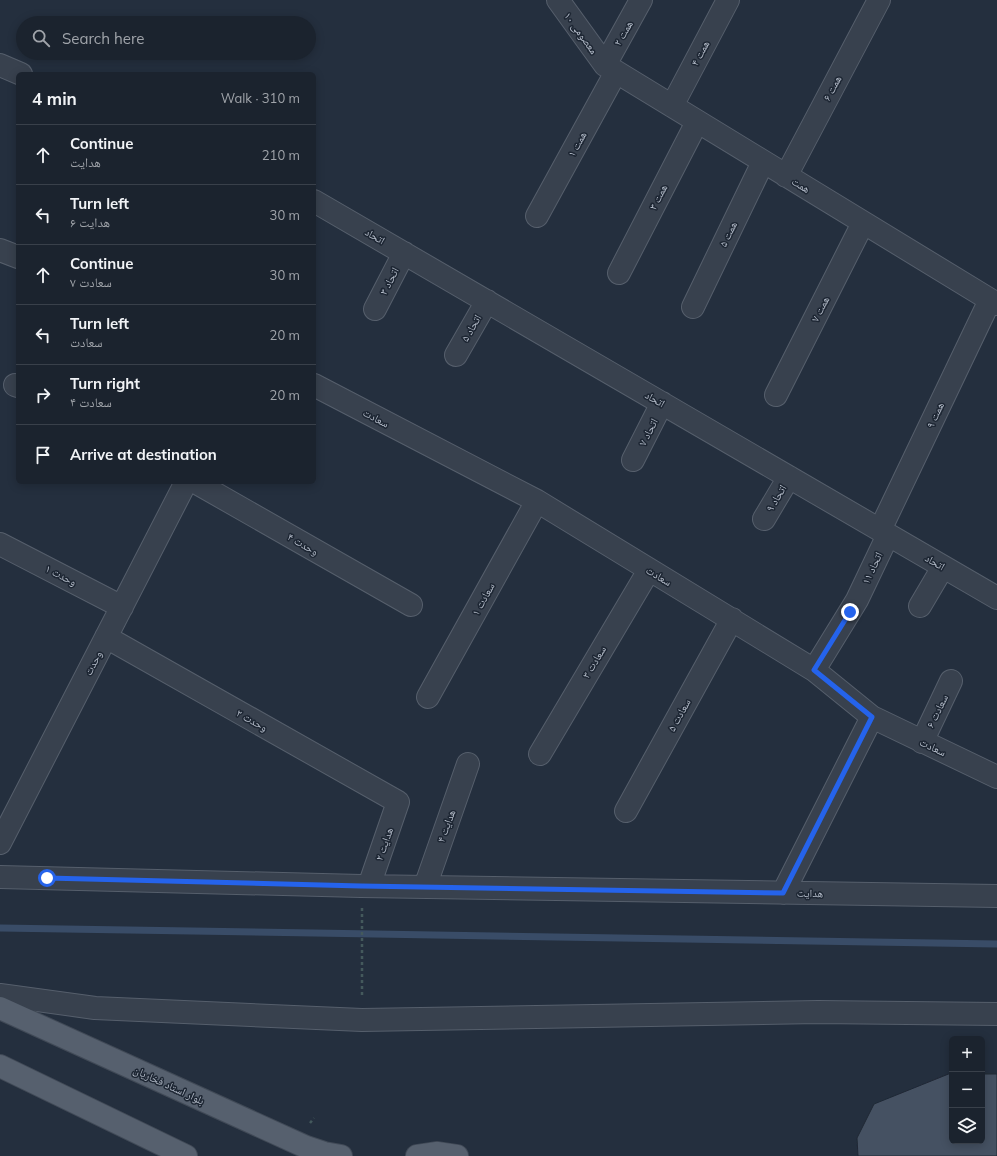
<!DOCTYPE html>
<meta charset="utf-8">
<style>
:root{--surface:#1b232e;--page:#282f3a;--text:#f1f3f6;--muted:#a0a4aa;--line:#39404a}
body{margin:0;font-family:Mulish,"Noto Naskh Arabic",sans-serif;background:var(--page);color:var(--text)}
.controls{position:absolute;right:12px;bottom:12px;display:grid;overflow:hidden;border-radius:6px;box-shadow:0 2px 10px #0003}
.controls button{width:36px;height:36px;display:grid;place-items:center;padding:0;border:0;border-bottom:1px solid var(--line);background:var(--surface);color:var(--text);font:20px sans-serif}
.stop{position:absolute;width:12px;height:12px;margin:-9px;border:3px solid #2563eb;border-radius:50%;background:#fff}
.stop.end{background:#2563eb;border-color:#fff;box-shadow:0 1px 4px #0008}
.list{margin:0;padding:0;list-style:none}
h2{display:flex;justify-content:space-between;align-items:center;height:52px;margin:0;padding:0 16px;font-size:17px}
h2 small{font-size:13px;font-weight:400;color:var(--muted)}
.list li{display:grid;grid-template-columns:26px 1fr auto;gap:12px;align-items:center;box-sizing:border-box;height:60px;padding:0 16px;border-top:1px solid var(--line)}
.list b{display:block;font-size:15px;white-space:nowrap}
.list p{margin:0;font-size:13px;white-space:nowrap;color:var(--muted)}
.list em{font-size:13px;font-style:normal;color:var(--muted)}
.icon{flex:none;width:22px;height:22px;fill:none;stroke:currentColor;stroke-width:2;stroke-linecap:round;stroke-linejoin:round}
.map{position:relative;flex:none;width:997px;height:1156px;overflow:hidden}
.search{position:absolute;background:var(--surface);box-shadow:0 2px 10px #0003;left:16px;top:16px;width:300px;height:44px;display:flex;align-items:center;gap:10px;box-sizing:border-box;padding:0 14px;border-radius:22px;color:var(--muted);font-size:15px}
.panel{position:absolute;background:var(--surface);box-shadow:0 2px 10px #0003;left:16px;top:72px;width:300px;height:412px;border-radius:6px}
.map>svg:first-child{display:block}
</style>
<div class="map">
<svg width="997" height="1156" viewBox="0 0 997 1156">
<defs>
<filter id="shadow"><feDropShadow dx="3.5" dy="3.5" stdDeviation="1" flood-color="#0009"/></filter>
</defs>
<rect width="100%" height="100%" fill="#242f3e"/>
<g fill="none" stroke-linecap="round" stroke-linejoin="round">
<path stroke="#394c67" stroke-width="7" d="M0,928L997,944"/>
</g>
<path fill="#455162" stroke="#1f2835" filter="url(#shadow)" d="M951,1073L952,1141H982V1074H997V1156H858L857,1138L874,1104Z"/>
<g fill="none" stroke-linecap="round" stroke-linejoin="round">
<g stroke="#565f6c" stroke-width="24">
<path id="minor" d="M558,0L605,65L997,304
M0,65L21,74
M605,65L641,0
M672,106L728,0
M786,176L879,0
M314,201L997,598
M537,216L616,72
M0,250L18,257
M619,273L697,122
M693,307L763,162
M375,309L404,253
M456,355L487,301
M15,385L18,386
M314,385L537,501L814,670L872,717L997,777
M776,395L863,223
M633,460L662,403
M195,482L411,605
M764,519L789,477
M880,530L990,300
M0,544L122,607
M920,606L943,567
M106,637L398,802L369,886
M814,670L857,600L888,535
M428,697L537,501
M922,742L951,681
M540,754L649,570
M626,811L732,619
M0,843L186,482
M0,877L361,886L997,896
M425,887L468,764
M783,893L872,717
M0,995L95,1008L362,1020L818,1012L997,1014"/>
</g>
<g stroke="#414a57" stroke-width="24">
<path id="major" d="M0,1008L306,1147L324,1153L341,1156
M0,1066L186,1156
M417,1156L437,1153L457,1156"/>
</g>
<path stroke="#44595c" stroke-width="2.5" stroke-dasharray="3 3" stroke-linecap="butt" d="M362,908V997
M310,1123L314,1118"/>
<use href="#minor" stroke="#38414e" stroke-width="22"/>
<use href="#major" stroke="#56606e" stroke-width="22"/>
</g>
<g fill="none" stroke-linecap="round" stroke-linejoin="round">
<path stroke="#2563eb" stroke-width="5" d="M47,878L361,886L783,893L872,717L814,670L850,612"/>
</g>
<g text-anchor="middle" stroke-width="3" stroke-linejoin="round" paint-order="stroke">
<g font-size="11" fill="#b4bcc9" stroke="#1d2633">
<text transform="translate(581 33) rotate(54)" y="4">معصومی ۱۰</text>
<text transform="translate(623 33) rotate(-60)" y="4">همت ۲</text>
<text transform="translate(700 53) rotate(-62)" y="4">همت ۴</text>
<text transform="translate(832 88) rotate(-62)" y="4">همت ۶</text>
<text transform="translate(577 144) rotate(-61)" y="4">همت ۱</text>
<text transform="translate(801 185) rotate(31)" y="4">همت</text>
<text transform="translate(658 197) rotate(-63)" y="4">همت ۳</text>
<text transform="translate(728 234) rotate(-64)" y="4">همت ۵</text>
<text transform="translate(375 236) rotate(30)" y="4">اتحاد</text>
<text transform="translate(389 281) rotate(-63)" y="4">اتحاد ۳</text>
<text transform="translate(820 309) rotate(-63)" y="4">همت ۷</text>
<text transform="translate(471 328) rotate(-60)" y="4">اتحاد ۵</text>
<text transform="translate(655 399) rotate(30)" y="4">اتحاد</text>
<text transform="translate(935 415) rotate(-65)" y="4">همت ۹</text>
<text transform="translate(376 418) rotate(28)" y="4">سعادت</text>
<text transform="translate(648 432) rotate(-63)" y="4">اتحاد ۷</text>
<text transform="translate(776 498) rotate(-59)" y="4">اتحاد ۹</text>
<text transform="translate(303 544) rotate(30)" y="4">وحدت ۴</text>
<text transform="translate(935 562) rotate(30)" y="4">اتحاد</text>
<text transform="translate(872 568) rotate(-65)" y="4">اتحاد ۱۱</text>
<text transform="translate(61 575) rotate(27)" y="4">وحدت ۱</text>
<text transform="translate(659 576) rotate(31)" y="4">سعادت</text>
<text transform="translate(483 599) rotate(-61)" y="4">سعادت ۱</text>
<text transform="translate(594 662) rotate(-59)" y="4">سعادت ۳</text>
<text transform="translate(93 663) rotate(-63)" y="4">وحدت</text>
<text transform="translate(937 711) rotate(-64)" y="4">سعادت ۶</text>
<text transform="translate(679 715) rotate(-61)" y="4">سعادت ۵</text>
<text transform="translate(252 720) rotate(29)" y="4">وحدت ۲</text>
<text transform="translate(933 747) rotate(25)" y="4">سعادت</text>
<text transform="translate(446 826) rotate(-70)" y="4">هدایت ۴</text>
<text transform="translate(384 844) rotate(-71)" y="4">هدایت ۲</text>
<text transform="translate(810 893) rotate(1)" y="4">هدایت</text>
<text transform="translate(169 1085) rotate(25)" y="4">بلوار استاد فخاریان</text>
</g>
</g>
</svg>
<div class="controls">
<button>+</button>
<button>−</button>
<button><svg class="icon" aria-label="layers" viewBox="0 0 24 24"><path d="M12 4l9 5-9 5-9-5zM3 14l9 5 9-5"/></svg></button>
</div>
<div class="stop" style="left:47px;top:878px"></div>
<div class="stop end" style="left:850px;top:612px"></div>
<div class="search"><svg class="icon" aria-label="search" viewBox="0 0 24 24"><circle cx="10" cy="10" r="6"/><path d="M15 15l6 6"/></svg>Search here</div>
<section class="panel">
<h2>4 min<small>Walk · 310 m</small></h2>
<ul class="list">
<li><svg class="icon" aria-label="ahead" viewBox="0 0 24 24"><path d="M12 20V5M6 11l6-6 6 6"/></svg><div><b>Continue</b><p>هدایت</p></div><em>210 m</em></li>
<li><svg class="icon" aria-label="left" viewBox="0 0 24 24"><path d="M17 20v-9H6M10 6l-5 5 5 5"/></svg><div><b>Turn left</b><p>هدایت ۶</p></div><em>30 m</em></li>
<li><svg class="icon" aria-label="ahead" viewBox="0 0 24 24"><path d="M12 20V5M6 11l6-6 6 6"/></svg><div><b>Continue</b><p>سعادت ۷</p></div><em>30 m</em></li>
<li><svg class="icon" aria-label="left" viewBox="0 0 24 24"><path d="M17 20v-9H6M10 6l-5 5 5 5"/></svg><div><b>Turn left</b><p>سعادت</p></div><em>20 m</em></li>
<li><svg class="icon" aria-label="right" viewBox="0 0 24 24"><path d="M7 20v-9h11M14 6l5 5-5 5"/></svg><div><b>Turn right</b><p>سعادت ۴</p></div><em>20 m</em></li>
<li><svg class="icon" aria-label="arrive" viewBox="0 0 24 24"><path d="M6 21V4h12l-3 4 3 4H6"/></svg><div><b>Arrive at destination</b></div></li>
</ul>
</section>
</div>
